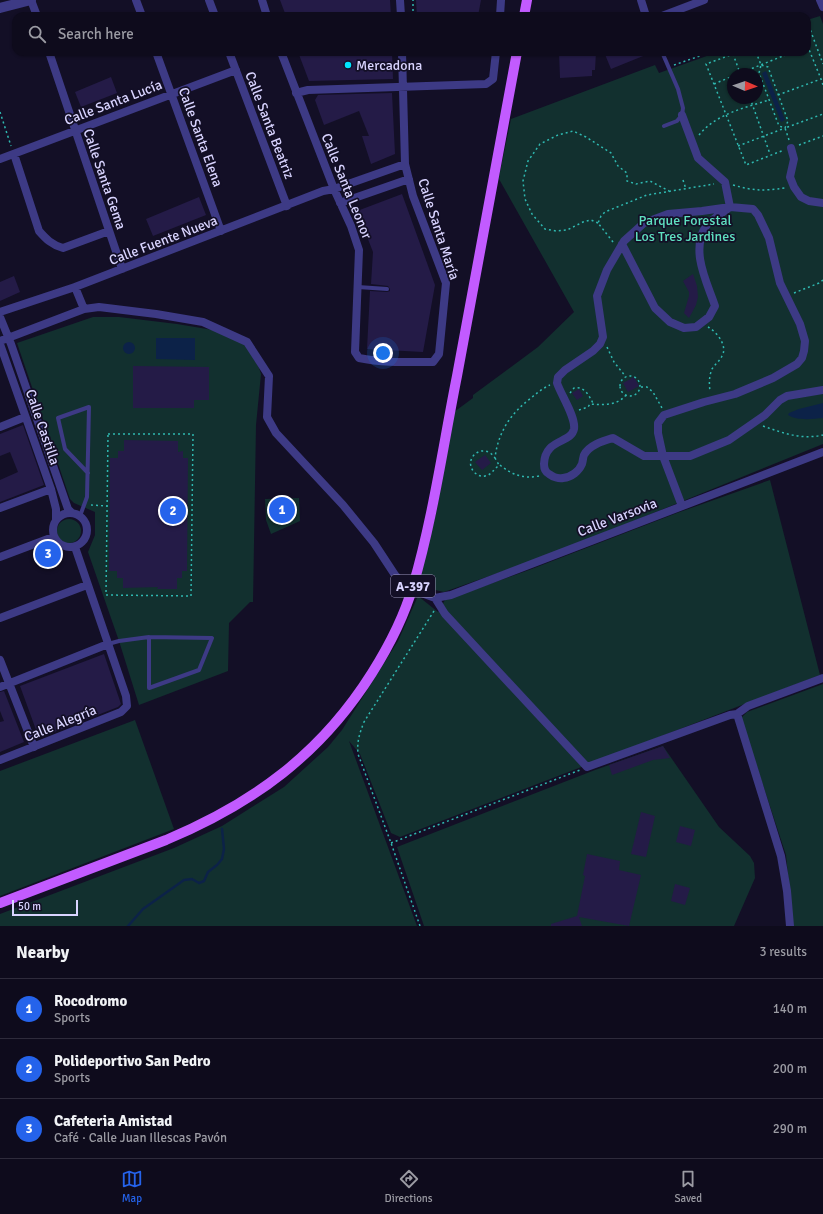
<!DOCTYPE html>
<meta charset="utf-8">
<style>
:root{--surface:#0e0b1c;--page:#1c1929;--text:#f1f3f6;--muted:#9b9ba3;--line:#2e2b3b;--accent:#2563eb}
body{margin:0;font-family:Signika,sans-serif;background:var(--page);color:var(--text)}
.compass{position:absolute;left:727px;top:68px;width:36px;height:36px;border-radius:50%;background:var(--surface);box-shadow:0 1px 3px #0004;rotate:92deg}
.scale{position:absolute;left:12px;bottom:10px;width:66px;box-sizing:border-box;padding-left:4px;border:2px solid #d9d4ff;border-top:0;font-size:11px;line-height:14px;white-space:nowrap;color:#d9d4ff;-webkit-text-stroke:3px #130f26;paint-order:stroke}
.you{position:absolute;left:383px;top:353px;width:14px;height:14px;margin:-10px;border:3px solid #fff;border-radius:50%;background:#1a73e8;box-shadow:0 0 0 6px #1a73e833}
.badge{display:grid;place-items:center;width:26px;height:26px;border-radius:50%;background:var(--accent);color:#fff;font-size:13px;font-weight:700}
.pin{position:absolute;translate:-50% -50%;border:2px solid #fff;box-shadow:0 1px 4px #0006}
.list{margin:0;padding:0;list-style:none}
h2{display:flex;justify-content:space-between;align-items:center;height:52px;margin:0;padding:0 16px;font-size:17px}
h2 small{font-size:13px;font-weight:400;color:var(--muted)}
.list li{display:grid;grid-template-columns:26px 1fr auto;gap:12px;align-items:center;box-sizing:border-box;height:60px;padding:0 16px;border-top:1px solid var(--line)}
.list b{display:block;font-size:15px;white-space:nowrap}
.list p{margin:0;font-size:13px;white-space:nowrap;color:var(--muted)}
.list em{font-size:13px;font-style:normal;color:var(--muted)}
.icon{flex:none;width:22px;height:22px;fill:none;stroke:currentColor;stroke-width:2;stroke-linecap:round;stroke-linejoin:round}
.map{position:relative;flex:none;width:823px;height:926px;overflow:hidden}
.search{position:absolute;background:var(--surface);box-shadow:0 1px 3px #0004;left:12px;right:12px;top:12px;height:44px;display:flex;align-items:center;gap:10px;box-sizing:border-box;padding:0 14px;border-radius:12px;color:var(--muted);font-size:15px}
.sheet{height:232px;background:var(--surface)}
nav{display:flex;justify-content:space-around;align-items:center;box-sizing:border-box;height:56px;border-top:1px solid var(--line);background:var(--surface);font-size:11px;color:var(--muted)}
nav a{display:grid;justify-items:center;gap:2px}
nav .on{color:var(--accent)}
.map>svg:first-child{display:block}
</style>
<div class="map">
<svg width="823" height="926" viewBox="0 0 823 926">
<rect width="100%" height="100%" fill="#130f26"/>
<path fill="#12302f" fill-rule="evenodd" d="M820,16L823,24V444L560,551L444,592L418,586L437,509L454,412L473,398V395L538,347L574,312L499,179L500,172L511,119L655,65L659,73L718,52H807V20ZM733,74H757V98H733Z
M93,317H119L177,324L213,330L245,344L259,368L261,374L256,425L253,602H250L229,623L228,671L139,705L119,641L88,552L95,535V512L74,503L70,499L17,343Z
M770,480L820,675L400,837L391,833L360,754L349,741L417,926H0V914L174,848L222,826L284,787L328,747L342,730L398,641L418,596L438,612L445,600L529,570L677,513Z
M299,498L300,521L271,534L266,520L265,499Z
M57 531a12 12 0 1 1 24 0a12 12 0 1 1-24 0Z
M823,684V926H793L786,855L741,718L747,712Z
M135,720L174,829L0,896V771Z
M663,746L719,827L750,856L754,863L755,878L734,926H424L397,847L595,770Z"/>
<path fill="#0c2248" d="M766,71L785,120L781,122L762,73Z
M156,338H195V360L156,359Z
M123 348a6 6 0 1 1 12 0a6 6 0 1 1-12 0Z
M823,403V418C813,419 797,421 788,415L789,413L799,409Z"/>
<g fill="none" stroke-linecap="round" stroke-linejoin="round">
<path stroke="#0c2248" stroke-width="2.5" d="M128,926L143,909L184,880L192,879L199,883L204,881L208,872L217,865L222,859L224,849L222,829"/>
</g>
<path fill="#241b47" d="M280,0H390L391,16H286Z
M416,0H481L478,16H417Z
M298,52H392L393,79L309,81Z
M559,52H596L595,70H592V76L560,78Z
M604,52H653L611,69Z
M111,77L117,93L81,107L75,92Z
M392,93L395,154L371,164L362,136H369L359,111L324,125L315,100L318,95Z
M402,194L435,285L423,352L367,349L370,291L387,292L390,291V289L388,286L371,284L373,252L357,211Z
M199,197L206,215L153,236L146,219Z
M693,274L697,286L698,297L696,305L689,318L684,313L689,296V292L683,281Z
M14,276L20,292L0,301V282Z
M133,366L209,367V400H194V408H133Z
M634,377L639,386L628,392L623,383Z
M579,389L583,396L577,400L572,393Z
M23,425L44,485L0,502V480L18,472L10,452L0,456V434Z
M124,440L178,441V452L183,451V458H188L187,571H182V578H177V589H157L158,587L123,588V578H117V571H109L110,458H118V451H124Z
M485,455L491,463L482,470L475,462Z
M104,654L121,704L118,707L39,738L20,686Z
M4,691L24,742L0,752V722L4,721L0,711V692Z
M663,746L670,758L653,760L612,775L609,765Z
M641,812L655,816L646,857L631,854Z
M680,826L695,830L691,846L676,842Z
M587,854L620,861L619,870L641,875L629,926L579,917L582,926H551V924L577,916L585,876L583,875Z
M675,884L690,888L685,905L671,901Z"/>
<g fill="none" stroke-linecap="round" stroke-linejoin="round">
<path stroke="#2fb8b0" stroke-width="1.5" stroke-dasharray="2 3" stroke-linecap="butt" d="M413,16V0
M807,21L823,64
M807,48L808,47L821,79
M739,52L706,64L746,165L784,150
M756,52L761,65L759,73L779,126L785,128L788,121L768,67L761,65
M733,54L740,73
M674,65L711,52
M738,74L793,52
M714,84L733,76
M778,95L821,79L823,85
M750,98L770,154
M0,112L11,146
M699,135C716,114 744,108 769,100
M789,140L785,128L823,114
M799,145L823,136
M738,146L785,128
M683,180L686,189
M733,185C754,191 763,191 785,188
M598,223L591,220L583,222L567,230L556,231L545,229L532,214L525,199L523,181L528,161L540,144L558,135L573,131L586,137L611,153L618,166L627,173V181L636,184L650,181L669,191
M613,242L598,223L601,216L605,212L647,195L714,184
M794,293L819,283L823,280
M708,327C717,332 728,346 722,356C720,361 715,364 712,369C709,376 709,384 710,391
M607,347L614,362L626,377
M620 386a10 10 0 1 1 20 0a10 10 0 1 1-20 0Z
M641,387H647L653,392L662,408
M570,393L574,388C585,386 589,396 594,405
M579,410L588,407L590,404C603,405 617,406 626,395
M763,426C783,433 801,440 823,435
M108,434H193L191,596L106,595Z
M495,458L499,465
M539,476C524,479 512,475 500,465C494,468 492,475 485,476C481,477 477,475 474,472C462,458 484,441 495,458C498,432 511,413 531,398C537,393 543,388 550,385
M91,505L107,506
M391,843L580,770
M420,926L391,843L358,754C357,741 359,735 364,722L434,611"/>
<path stroke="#3d3a85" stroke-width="4" d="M662,52L678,89L683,108L682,115L677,121L664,126
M358,287L387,289
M80,516L87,497L89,407L58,418L65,449L88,473
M108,644L119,641L149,637V688L199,670L212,638L149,637"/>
<path stroke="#3d3a85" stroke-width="8" d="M31,0L37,16
M136,0L142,16
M209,0L215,16
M262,0L267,16
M400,0L401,16
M641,0L646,16
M820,0L823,7
M500,16L501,0
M662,16L704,0
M49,52L122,269
M156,52L221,231
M229,52L287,206
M281,52L334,189L351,226L359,250L355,352L359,358C383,363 408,362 433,362L439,354L446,283L413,196L405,164L402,52
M296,93L308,90L486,84L493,79L496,52
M682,115L698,158L725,182L730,207L702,211L668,214L644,223L624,241L607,270L597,296L603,337L600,344L593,351L565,370L558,377L557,383C561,395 576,417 574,429C571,444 545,438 544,464C544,468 545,472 549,474C553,477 559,479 563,478C572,477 579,471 582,464C583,461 583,457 584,455C589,445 603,441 613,438L644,456H690L729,440L765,415L780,400L787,396L823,390
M791,148L794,159L790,177L794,187L801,197L809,201L823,203
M14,154L39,231C46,239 52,245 63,248L109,231
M0,159L236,70
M340,203L409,179
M622,244L655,308L670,322L684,328L696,327L709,317L715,306C707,282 690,251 706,226C710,220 724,212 730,207L753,209L758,215L769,238L780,283L800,324L805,341L804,351L802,358L797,364L773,378L735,394L704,402L664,415L658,423V433L663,456L682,506
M75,287L84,309
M0,312L75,287L323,191L334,189L405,164
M0,317L11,344L68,509L72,513
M0,341L84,309L99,307L156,314L203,322L247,342L269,376L267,417L276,433L343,505L374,543L395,575L403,584
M0,344L51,489L56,509V520
M0,427L25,417
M0,508L51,489
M53 530a17 17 0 1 1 34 0a17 17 0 1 1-34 0Z
M0,557L53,537
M419,592L435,598L451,595L823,452
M435,598L445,614L587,767L730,715L737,714L748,706L823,678
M0,618L87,585
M0,660L34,747
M0,687L108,644
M737,714L781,856L787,891L790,926
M0,760L121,712L127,706L126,696L75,547"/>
<path stroke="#3d3a85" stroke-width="10" d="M0,8L31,0"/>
<path stroke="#c25bff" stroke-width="10" d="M524,16L527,0
M0,903L166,840C254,803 321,754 372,673C389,646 404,617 413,586C433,518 443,446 457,376C477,268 497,160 517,52"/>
</g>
<circle fill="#00e5ff" stroke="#130f26" stroke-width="1.5" cx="348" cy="65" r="4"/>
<g text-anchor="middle" stroke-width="3.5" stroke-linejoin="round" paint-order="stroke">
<rect fill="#130f26" stroke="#9e99be" stroke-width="1" x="391" y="575" width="44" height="22" rx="3"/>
<g font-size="13" font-weight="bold" fill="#d9d4ff">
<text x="413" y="591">A-397</text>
</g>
<g font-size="14" fill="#d9d4ff" stroke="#130f26" text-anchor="start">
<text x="356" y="70">Mercadona</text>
</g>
<g font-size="14" fill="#d9d4ff" stroke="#130f26">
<text transform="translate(113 102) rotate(-21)" y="5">Calle Santa Lucía</text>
<text transform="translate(270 125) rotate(69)" y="5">Calle Santa Beatriz</text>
<text transform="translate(201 137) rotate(70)" y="5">Calle Santa Elena</text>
<text transform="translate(105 179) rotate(71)" y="5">Calle Santa Gema</text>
<text transform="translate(347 186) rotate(68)" y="5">Calle Santa Leonor</text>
<text transform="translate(439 229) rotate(72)" y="5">Calle Santa María</text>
<text transform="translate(163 240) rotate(-21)" y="5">Calle Fuente Nueva</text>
<text transform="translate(43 427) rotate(71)" y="5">Calle Castilla</text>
<text transform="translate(617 517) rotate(-21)" y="5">Calle Varsovia</text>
<text transform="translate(60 723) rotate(-22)" y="5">Calle Alegría</text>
</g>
<g font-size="14" fill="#5fe0c0" stroke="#130f26">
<text x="685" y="225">Parque Forestal<tspan x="685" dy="16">Los Tres Jardines</tspan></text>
</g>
</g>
</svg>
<svg class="compass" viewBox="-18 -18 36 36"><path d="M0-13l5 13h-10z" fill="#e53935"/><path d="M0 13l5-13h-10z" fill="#9b9ba3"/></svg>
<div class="scale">50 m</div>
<div class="you"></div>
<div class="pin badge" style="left:282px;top:510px">1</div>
<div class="pin badge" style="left:173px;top:511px">2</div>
<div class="pin badge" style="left:48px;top:554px">3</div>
<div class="search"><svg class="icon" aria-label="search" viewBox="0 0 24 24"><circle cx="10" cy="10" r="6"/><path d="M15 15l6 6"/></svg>Search here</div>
</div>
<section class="sheet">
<h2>Nearby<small>3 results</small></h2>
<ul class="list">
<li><span class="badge">1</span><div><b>Rocodromo</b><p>Sports</p></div><em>140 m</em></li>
<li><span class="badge">2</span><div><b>Polideportivo San Pedro</b><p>Sports</p></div><em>200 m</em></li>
<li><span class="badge">3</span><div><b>Cafeteria Amistad</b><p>Café · Calle Juan Illescas Pavón</p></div><em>290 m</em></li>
</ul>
</section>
<nav>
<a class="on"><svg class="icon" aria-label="map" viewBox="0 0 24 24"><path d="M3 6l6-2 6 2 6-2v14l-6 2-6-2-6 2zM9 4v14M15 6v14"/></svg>Map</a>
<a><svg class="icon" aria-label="directions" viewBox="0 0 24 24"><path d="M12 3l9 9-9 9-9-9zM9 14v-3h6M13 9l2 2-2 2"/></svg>Directions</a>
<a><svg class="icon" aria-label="saved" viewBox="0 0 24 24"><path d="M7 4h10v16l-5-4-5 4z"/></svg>Saved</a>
</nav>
